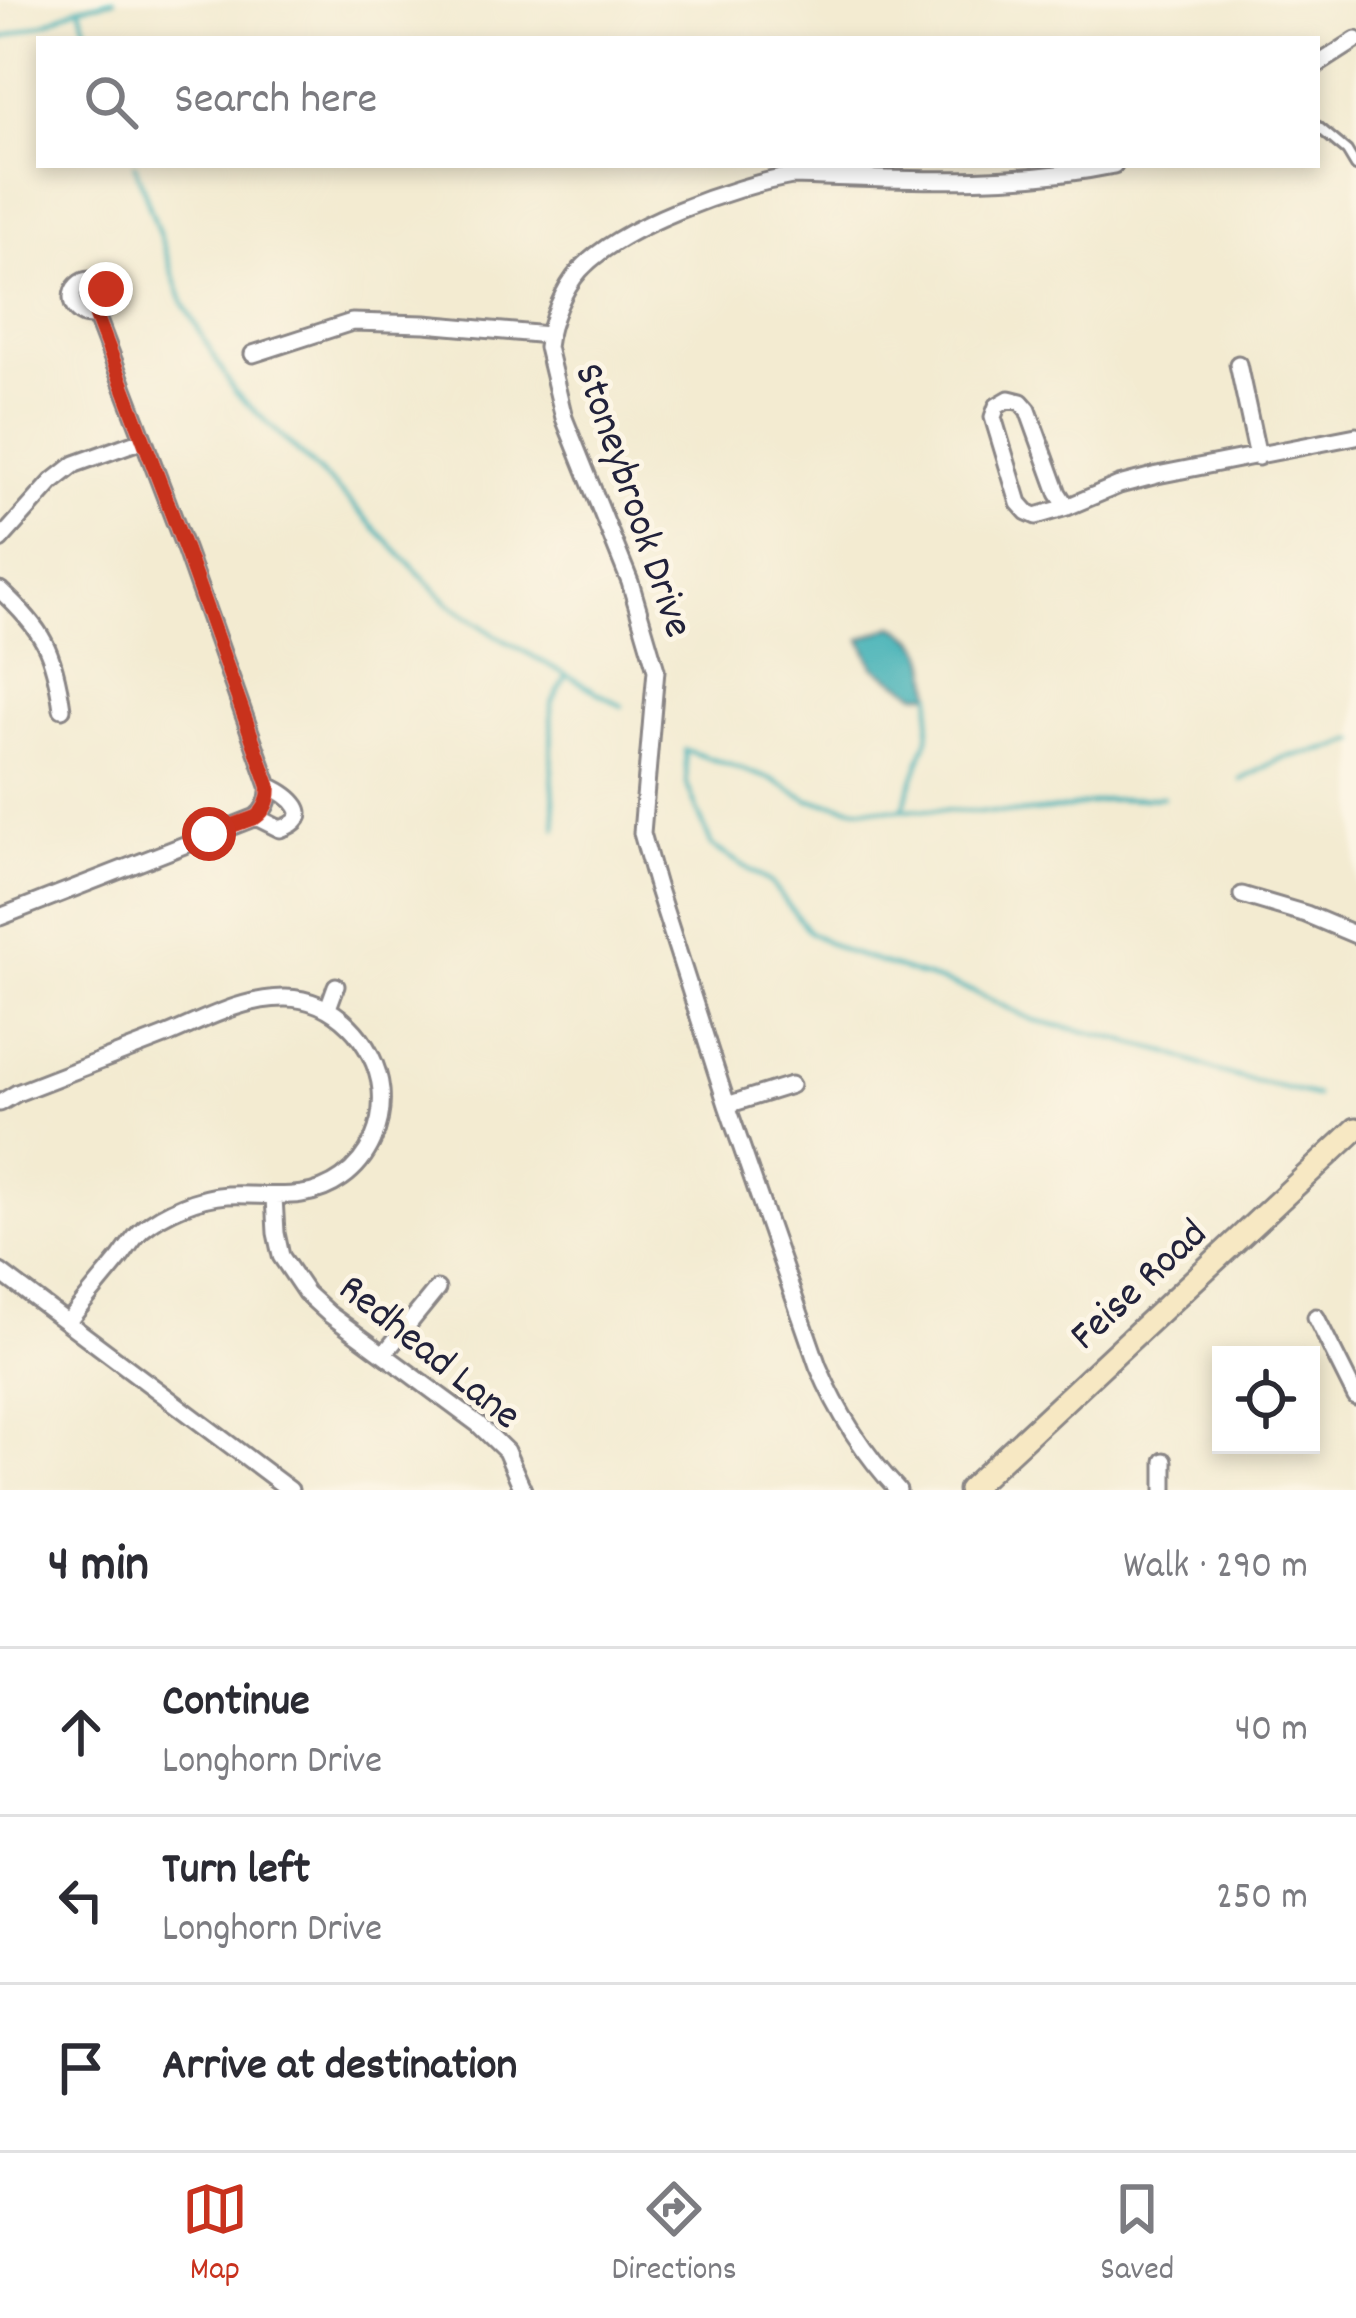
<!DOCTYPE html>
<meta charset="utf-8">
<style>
:root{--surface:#fff;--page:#f7f7f7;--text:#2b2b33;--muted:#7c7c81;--line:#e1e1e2;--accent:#c8321e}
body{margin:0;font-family:Dekko,sans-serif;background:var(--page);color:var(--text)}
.controls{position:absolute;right:36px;bottom:36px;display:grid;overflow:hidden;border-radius:0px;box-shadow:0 6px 18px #0003}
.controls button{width:108px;height:108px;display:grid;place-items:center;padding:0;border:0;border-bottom:3px solid var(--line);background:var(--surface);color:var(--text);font:60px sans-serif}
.stop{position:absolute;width:36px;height:36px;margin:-27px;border:9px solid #c8321e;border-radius:50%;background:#fff}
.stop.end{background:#c8321e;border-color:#fff;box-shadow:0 3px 12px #0008}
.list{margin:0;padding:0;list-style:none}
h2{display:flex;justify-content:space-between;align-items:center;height:156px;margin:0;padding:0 48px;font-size:51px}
h2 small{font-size:39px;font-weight:400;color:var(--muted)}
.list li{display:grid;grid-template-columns:78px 1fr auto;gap:36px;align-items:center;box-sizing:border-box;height:168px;padding:0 48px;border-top:3px solid var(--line)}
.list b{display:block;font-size:45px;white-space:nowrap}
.list p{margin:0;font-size:39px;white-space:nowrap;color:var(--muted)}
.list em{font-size:39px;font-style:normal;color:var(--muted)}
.icon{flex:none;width:66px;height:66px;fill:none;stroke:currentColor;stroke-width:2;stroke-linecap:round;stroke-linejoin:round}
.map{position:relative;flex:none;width:1356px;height:1490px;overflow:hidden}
.search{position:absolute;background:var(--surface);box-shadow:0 6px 18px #0003;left:36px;right:36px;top:36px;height:132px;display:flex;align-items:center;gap:30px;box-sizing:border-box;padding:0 42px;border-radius:0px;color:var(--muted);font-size:45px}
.sheet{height:660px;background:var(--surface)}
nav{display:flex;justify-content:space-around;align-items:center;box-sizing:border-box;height:168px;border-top:3px solid var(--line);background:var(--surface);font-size:33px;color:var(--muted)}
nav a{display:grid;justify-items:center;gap:6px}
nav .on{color:var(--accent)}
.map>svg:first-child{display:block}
</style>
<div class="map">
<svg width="1356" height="1490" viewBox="0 0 1356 1490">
<rect width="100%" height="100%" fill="#fcf5e5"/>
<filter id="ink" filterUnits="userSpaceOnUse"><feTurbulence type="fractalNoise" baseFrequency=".00833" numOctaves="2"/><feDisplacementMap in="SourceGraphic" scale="24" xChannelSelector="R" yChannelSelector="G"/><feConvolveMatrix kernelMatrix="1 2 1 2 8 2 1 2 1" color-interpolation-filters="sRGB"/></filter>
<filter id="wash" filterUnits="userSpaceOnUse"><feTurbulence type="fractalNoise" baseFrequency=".004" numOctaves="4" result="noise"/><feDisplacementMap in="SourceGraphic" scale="48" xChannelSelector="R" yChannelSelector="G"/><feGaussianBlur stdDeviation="2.7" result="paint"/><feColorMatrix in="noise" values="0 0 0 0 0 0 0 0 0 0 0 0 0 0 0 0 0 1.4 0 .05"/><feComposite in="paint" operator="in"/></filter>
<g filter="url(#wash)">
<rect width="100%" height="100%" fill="#f3ebd1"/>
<path fill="#3fb0b6" stroke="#306978" stroke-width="3" d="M893,626C929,641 928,660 932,694H917L874,667L861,639Z"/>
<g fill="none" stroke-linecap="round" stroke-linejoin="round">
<path stroke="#3fb0b6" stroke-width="4.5" d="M79,7L90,39
M0,39L48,22L79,7L114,0
M135,165L183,302L234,391L335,487L449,604L495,635L622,706
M1241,780L1282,758L1338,747L1356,740
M1163,797L1106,800L1069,808L1020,813L856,808L809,800L771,779L685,750L687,785L712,846L771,883L810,933L847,952L974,992L1033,1020L1118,1039L1170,1053L1225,1074L1316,1096
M903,808L928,738L932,694
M556,828L552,774L551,705L566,676"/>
</g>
</g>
<g filter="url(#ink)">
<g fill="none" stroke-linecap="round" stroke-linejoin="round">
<g stroke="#8a8686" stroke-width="14">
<path id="lane" d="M1317,126L1347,151L1356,166"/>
</g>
<g stroke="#8a8686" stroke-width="21">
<path id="street" d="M1317,65L1356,40
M72 298a18 18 0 1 1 36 0a18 18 0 1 1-36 0Z
M253,354L352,322L425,324L548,335
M1238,364L1258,457
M1067,507L1058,493L1028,410L1021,402L1009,399L997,406L993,417L1019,503L1027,512L1036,516L1067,507L1119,485L1157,475L1356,436
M0,540L52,482L75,464L142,440
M0,590C43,630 54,650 62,709
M256,817L280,829C319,817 289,795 269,786
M1242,895L1306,914L1356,935
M0,917L256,817C266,809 270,798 269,786L186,551L96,315
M328,1008L336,986
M0,1103L17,1093C65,1074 114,1056 162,1037C200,1022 241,998 284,998C333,997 376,1042 381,1090C384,1124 370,1158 342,1178C306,1204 268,1193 227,1195C199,1197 165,1211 143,1229C134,1237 127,1249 120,1258C103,1279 85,1300 68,1322
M727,1105L791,1085
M274,1197L276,1233L281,1256L306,1293L329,1314L478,1424L506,1451L523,1490
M0,1272L290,1490
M1316,1317L1356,1397
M384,1354L437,1289
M898,1490C864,1454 837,1411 818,1366L727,1105L657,886L642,833L656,670L630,582L564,418L547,347C550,322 563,289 580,270C620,226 734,186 792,176C899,179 1008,187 1114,165
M1164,1490V1461"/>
</g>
<g stroke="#8a8686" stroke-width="27">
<path id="secondary" d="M969,1490L1356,1129"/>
</g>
<use href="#lane" stroke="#fff" stroke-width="8"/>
<use href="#street" stroke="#fff" stroke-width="15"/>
<use href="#secondary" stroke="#f7e8c3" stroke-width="21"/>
</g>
</g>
<g fill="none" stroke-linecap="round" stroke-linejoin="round" filter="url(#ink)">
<path stroke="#c8321e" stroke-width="15" d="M106,289C110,300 107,309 96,315L186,551L269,786C270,799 266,809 256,817L209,834"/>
</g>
<g text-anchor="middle" stroke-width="10" stroke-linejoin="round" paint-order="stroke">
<g font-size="42" fill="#22223b" stroke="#fcf5e5">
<text transform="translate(637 499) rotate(71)" y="15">Stoneybrook Drive</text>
<text transform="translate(1136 1282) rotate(-43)" y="15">Feise Road</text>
<text transform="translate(432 1349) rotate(39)" y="15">Redhead Lane</text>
</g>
</g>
</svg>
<div class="controls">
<button><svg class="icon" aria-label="locate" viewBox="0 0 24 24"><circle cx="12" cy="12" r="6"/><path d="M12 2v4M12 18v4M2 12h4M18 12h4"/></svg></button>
</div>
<div class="stop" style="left:209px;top:834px"></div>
<div class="stop end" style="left:106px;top:289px"></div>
<div class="search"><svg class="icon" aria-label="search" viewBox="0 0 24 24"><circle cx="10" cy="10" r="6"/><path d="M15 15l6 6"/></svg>Search here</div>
</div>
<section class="sheet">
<h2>4 min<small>Walk · 290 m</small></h2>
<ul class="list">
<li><svg class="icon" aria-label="ahead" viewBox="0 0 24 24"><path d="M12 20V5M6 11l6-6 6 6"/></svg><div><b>Continue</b><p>Longhorn Drive</p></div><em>40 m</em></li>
<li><svg class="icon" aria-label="left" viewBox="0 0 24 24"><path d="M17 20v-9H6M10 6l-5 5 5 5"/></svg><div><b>Turn left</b><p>Longhorn Drive</p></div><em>250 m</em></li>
<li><svg class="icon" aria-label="arrive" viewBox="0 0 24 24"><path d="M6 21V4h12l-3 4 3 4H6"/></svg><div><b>Arrive at destination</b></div></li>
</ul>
</section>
<nav>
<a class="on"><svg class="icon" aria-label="map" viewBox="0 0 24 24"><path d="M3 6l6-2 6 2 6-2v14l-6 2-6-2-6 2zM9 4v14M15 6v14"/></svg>Map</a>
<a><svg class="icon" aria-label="directions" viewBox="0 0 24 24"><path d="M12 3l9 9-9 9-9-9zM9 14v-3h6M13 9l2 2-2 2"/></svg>Directions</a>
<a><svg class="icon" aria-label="saved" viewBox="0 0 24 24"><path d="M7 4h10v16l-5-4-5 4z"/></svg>Saved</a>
</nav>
